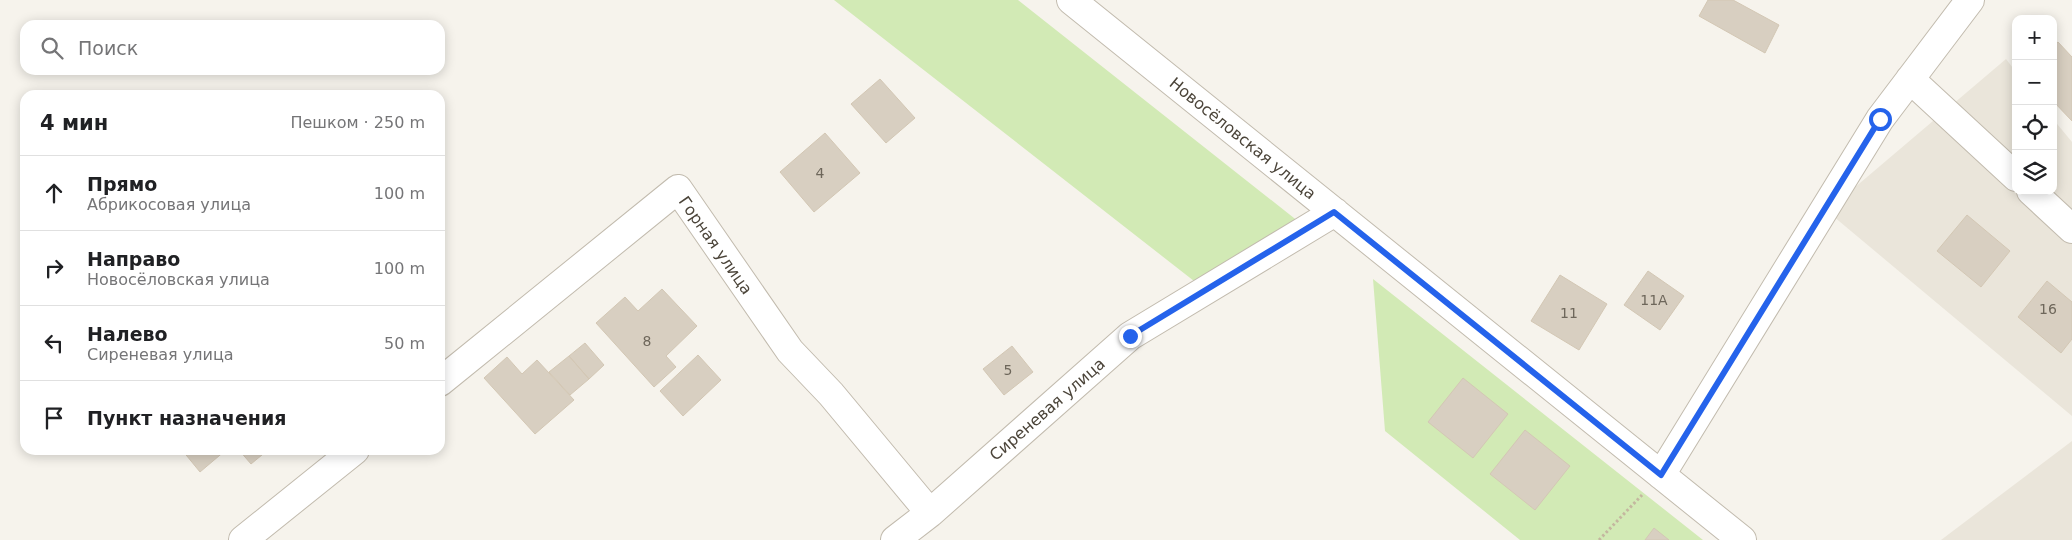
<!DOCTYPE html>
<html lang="ru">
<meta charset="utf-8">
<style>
:root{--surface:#fff;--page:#f2f2f2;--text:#202124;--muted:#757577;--line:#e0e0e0}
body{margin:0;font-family:"DejaVu Sans",sans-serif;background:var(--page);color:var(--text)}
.controls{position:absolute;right:15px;top:15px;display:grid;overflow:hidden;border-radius:10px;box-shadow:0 2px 12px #0003}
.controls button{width:45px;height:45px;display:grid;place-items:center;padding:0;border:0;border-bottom:1px solid var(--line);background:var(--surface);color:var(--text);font:25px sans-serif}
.stop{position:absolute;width:15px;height:15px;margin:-11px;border:4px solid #2563eb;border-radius:50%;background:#fff}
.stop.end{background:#2563eb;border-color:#fff;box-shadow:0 1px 5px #0008}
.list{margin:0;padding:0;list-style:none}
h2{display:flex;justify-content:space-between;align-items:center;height:65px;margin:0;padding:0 20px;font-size:21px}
h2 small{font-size:16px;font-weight:400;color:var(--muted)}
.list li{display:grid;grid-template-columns:32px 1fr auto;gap:15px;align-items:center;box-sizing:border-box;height:75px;padding:0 20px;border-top:1px solid var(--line)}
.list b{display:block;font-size:19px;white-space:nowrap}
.list p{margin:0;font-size:16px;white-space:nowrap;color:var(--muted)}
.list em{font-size:16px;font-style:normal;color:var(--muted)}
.icon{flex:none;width:28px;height:28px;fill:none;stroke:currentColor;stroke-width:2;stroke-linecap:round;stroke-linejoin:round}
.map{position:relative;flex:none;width:2072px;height:540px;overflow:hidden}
.search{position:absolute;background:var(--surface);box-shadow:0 2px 12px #0003;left:20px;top:20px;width:425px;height:55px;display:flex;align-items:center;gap:12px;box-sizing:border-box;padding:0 18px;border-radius:15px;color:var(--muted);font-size:19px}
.panel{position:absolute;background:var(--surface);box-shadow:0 2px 12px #0003;left:20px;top:90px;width:425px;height:365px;border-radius:15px}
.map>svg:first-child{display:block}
</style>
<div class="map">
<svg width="2072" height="540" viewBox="0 0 2072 540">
<rect width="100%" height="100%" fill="#f6f3ec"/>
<path fill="#eae5da" d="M2006,59L2016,72V191H2053V119L2072,142V416L1827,211Z
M2072,441V540H1941Z"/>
<path fill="#d2eab5" d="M834,0H1018L1299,222L1194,281Z
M1373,279L1703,540H1520L1385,431Z"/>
<path fill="#d8cfc1" stroke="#d3c7b4" d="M1708,0H1733L1779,25L1765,53L1699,16Z
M2058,42L2072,57V121L2053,101V46Z
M880,79L915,118L886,143L851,104Z
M825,133L860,173L814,212L780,172Z
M1967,215L2010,251L1981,287L1937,251Z
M1648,271L1684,296L1660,330L1624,305Z
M1560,275L1607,304L1579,350L1531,321Z
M2047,281L2072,302V339L2061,353L2018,317Z
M662,289L697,326L666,356L676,367L654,387L596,323L625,297L638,311Z
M585,343L604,365L589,379L569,356Z
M1012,346L1033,372L1004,395L983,369Z
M698,355L721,380L683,416L660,391Z
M569,356L589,379L570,395L549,372Z
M507,357L522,374L537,360L574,400L535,434L484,378Z
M1463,378L1508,414L1473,458L1428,422Z
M1525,430L1570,466L1535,510L1490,474Z
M182,450H226L200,472Z
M239,450H268L251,464Z
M1654,528L1669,540H1645Z"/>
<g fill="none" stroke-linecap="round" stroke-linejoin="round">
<g stroke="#c2bbae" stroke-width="30">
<path id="street" d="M1071,0L1742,540
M1910,79L2016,177
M2031,191L2072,229
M440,382L678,189L790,351L831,394L930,513
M1661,475L1880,119L1970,0
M243,540L355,450
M895,540L930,513L1130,336L1335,212"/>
</g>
<path stroke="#c4b79f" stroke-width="3" stroke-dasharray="2.5 2.5" stroke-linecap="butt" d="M1599,540L1642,495"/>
<use href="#street" stroke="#fff" stroke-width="28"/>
</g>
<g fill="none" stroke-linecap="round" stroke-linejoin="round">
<path stroke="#2563eb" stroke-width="6" d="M1130,336L1334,212L1661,475L1880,119"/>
</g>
<g text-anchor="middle" stroke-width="5" stroke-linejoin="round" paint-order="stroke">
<g font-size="14" fill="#6e675b">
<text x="820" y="178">4</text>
<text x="1654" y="305">11А</text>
<text x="2048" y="314">16</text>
<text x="1569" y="318">11</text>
<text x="647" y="346">8</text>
<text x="1008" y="375">5</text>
</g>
<g font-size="16" fill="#4b4439" stroke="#fff">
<text transform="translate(1243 138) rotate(39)" y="6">Новосёловская улица</text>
<text transform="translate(716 245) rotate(55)" y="6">Горная улица</text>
<text transform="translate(1047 409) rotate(-41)" y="6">Сиреневая улица</text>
</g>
</g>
</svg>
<div class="controls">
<button>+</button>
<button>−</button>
<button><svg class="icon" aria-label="locate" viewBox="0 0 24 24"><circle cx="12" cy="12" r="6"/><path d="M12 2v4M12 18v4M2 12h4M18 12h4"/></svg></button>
<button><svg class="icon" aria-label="layers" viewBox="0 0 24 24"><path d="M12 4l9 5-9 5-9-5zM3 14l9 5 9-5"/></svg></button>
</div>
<div class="stop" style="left:1880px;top:119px"></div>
<div class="stop end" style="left:1130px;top:336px"></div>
<div class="search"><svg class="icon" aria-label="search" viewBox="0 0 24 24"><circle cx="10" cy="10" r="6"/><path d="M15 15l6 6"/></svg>Поиск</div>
<section class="panel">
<h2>4 мин<small>Пешком · 250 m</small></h2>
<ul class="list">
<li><svg class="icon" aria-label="ahead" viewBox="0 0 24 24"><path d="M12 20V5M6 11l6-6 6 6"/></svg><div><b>Прямо</b><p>Абрикосовая улица</p></div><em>100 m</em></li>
<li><svg class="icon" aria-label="right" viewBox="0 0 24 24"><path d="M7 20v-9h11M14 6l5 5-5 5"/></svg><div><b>Направо</b><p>Новосёловская улица</p></div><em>100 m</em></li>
<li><svg class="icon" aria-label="left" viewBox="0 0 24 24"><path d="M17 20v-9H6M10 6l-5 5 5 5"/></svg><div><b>Налево</b><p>Сиреневая улица</p></div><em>50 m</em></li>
<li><svg class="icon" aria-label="arrive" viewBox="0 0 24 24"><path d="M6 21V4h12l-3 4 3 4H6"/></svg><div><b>Пункт назначения</b></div></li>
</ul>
</section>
</div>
